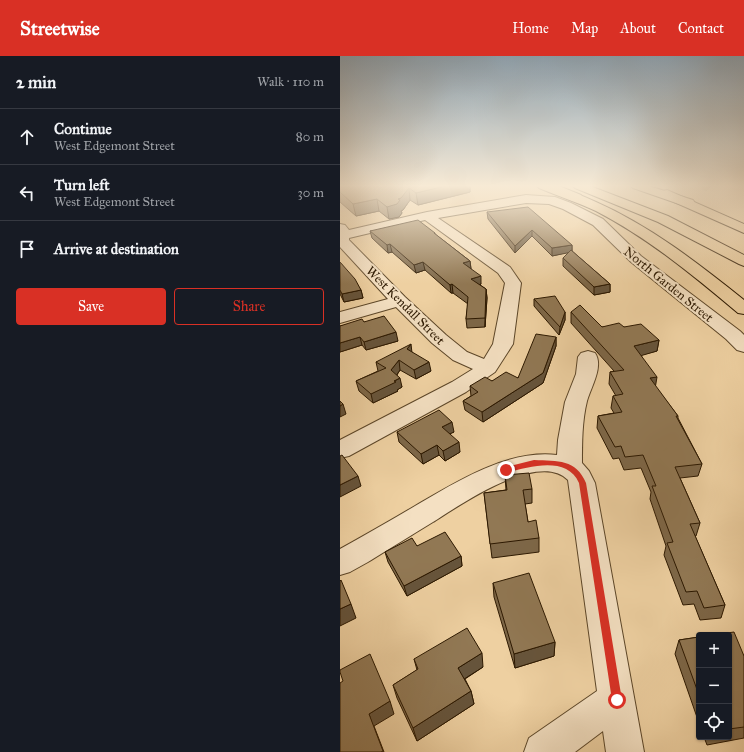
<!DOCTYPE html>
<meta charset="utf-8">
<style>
:root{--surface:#171b24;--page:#20242c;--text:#f1f3f6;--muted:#9ea1a6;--line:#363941;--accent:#d93025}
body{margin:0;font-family:"IM FELL Great Primer",serif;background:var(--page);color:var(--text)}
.controls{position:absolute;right:12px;bottom:12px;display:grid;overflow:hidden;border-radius:4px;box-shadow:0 1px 3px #0004}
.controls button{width:36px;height:36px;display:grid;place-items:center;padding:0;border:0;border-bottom:1px solid var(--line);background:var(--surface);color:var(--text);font:20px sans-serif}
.stop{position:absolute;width:12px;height:12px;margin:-9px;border:3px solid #d93025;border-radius:50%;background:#fff}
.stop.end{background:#d93025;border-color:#fff;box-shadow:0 1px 4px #0008}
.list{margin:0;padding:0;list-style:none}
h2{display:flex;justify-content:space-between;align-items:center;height:52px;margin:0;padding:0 16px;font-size:17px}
h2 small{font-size:13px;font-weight:400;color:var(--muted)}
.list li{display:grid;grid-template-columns:26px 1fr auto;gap:12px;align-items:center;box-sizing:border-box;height:56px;padding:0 16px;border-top:1px solid var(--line)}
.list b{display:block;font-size:15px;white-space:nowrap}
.list p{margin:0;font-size:13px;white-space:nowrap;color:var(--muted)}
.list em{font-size:13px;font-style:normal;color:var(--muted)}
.actions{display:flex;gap:8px;padding:12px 16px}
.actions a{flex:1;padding:9px 0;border:1px solid var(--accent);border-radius:4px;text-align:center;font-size:14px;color:var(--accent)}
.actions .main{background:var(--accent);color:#fff}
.icon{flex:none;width:22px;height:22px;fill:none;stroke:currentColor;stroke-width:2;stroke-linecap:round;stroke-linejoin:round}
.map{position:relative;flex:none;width:404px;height:696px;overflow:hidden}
header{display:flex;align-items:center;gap:24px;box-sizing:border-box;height:56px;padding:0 20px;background:var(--accent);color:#fff}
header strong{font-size:19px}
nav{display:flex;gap:22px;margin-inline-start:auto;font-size:14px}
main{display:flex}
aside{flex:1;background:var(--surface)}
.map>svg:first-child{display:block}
</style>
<header>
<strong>Streetwise</strong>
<nav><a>Home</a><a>Map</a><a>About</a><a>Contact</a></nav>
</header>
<main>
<aside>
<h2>2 min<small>Walk · 110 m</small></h2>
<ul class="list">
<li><svg class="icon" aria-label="ahead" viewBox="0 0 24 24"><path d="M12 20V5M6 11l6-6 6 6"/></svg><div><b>Continue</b><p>West Edgemont Street</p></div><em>80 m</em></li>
<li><svg class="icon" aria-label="left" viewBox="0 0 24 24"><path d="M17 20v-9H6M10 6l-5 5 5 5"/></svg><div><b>Turn left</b><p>West Edgemont Street</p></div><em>30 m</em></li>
<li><svg class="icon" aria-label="arrive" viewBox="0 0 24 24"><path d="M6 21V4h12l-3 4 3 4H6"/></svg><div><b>Arrive at destination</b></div></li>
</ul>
<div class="actions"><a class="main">Save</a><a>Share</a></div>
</aside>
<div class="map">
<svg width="404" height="696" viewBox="0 0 404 696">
<rect width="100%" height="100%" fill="#eed0a1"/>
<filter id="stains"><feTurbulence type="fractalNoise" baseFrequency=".005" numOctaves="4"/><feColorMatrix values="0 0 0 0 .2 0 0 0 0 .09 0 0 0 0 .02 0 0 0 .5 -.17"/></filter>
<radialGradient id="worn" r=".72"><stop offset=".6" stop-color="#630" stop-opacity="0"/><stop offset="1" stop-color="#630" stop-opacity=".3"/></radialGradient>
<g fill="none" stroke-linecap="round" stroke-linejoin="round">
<path fill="#ac916a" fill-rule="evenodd" d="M360,130H369L371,132L366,135L363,134Z"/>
<g stroke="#5c4628" stroke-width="2">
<path id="minor" d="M186,139L215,141L231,147L263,163L301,200L400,275L404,279V296L397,294L386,283L291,206L253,169L223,153L209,148L186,147L98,162L170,211L181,227L173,288L155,316L126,336L9,400L0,402V384L112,326L133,313L113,304L92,287L56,251L0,267V256L48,243L0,191V168L5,169L9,174L87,156ZM85,164L158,217L165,227L153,288L144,303L127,296L106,279L65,241L9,184V182Z
M248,295L255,297C264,310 251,331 247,345C242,365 242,387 242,407L249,415L255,427L304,696H266L263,675L235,696H184L189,682L257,635L228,424C199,394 120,449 93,466C72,479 50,492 28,506L10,516L0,519V493C25,479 50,465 75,450C116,426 168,393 217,399L218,384L225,346L236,318L238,301L241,297Z"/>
</g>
<g stroke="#2c1800" stroke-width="2">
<path id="major" d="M197,130C203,130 210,129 216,131C229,134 243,140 256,146C310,170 358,207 404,244V258L398,257C353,219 308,182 256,155C237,146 218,140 199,132Z
M327,134L404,168V177L323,141L321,138L323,135Z"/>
</g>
<g stroke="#2c1800" stroke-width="2">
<path id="highway" d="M203,130H219L241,139L243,142L241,145H233L205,132Z
M233,130H250L328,160L404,199V210L399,208L318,166L235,132Z
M291,130H309L353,144L355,147L353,150H345L293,132Z"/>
</g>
<use href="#minor" fill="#f4e0c2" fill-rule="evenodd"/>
<use href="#major" fill="#eed0a1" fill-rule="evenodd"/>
<use href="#highway" fill="#eed0a1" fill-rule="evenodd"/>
</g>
<path fill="#7d6748" stroke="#2c1800" d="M0,130H130V136L78,149L70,144L63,154L61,155L62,157L59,161L49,163L39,155L16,160L0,146Z
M147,156L232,189V195L270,228V236L254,239L223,210V202L229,196L212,200L192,180L175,197L148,163Z
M30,175L95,177V178L130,205L131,213L141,228L140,229L146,233L147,242L145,271L127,272L126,263L128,248L113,237H111L85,214L76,217L52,196L48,197L32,182Z
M0,206L21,234L23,242L4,246L0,238Z
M194,243L225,256V264L219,279L194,250Z
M231,256L262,271H284L319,284L317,295L301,299L315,330L338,360V362L362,408L358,420L340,422L360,467L356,480H355L385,549L381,562L360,564L354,548L343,549L324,499L326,490L310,443L311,436L301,412L284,414L279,402L273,403L257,372L258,360L274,357L271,352L273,340H276L269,328L270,316L274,315L231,267Z
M24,266L58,285L26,294L22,289L0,296V270Z
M216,281V290L203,327L143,366L125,354L123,345L131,340L130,330L152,325L178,322Z
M72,296L91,315L76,323L60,314L57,319L62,331L57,334L58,335L33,347L19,335L16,325L38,315L36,306Z
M57,376H114L109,378L120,396L105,405L99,399L83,408L59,386Z
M165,419L192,433V447L185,448L188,466L199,482V496L152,502L144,437L166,434Z
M77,490L121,500L122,510L67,540L48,506L45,496Z
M153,527L215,586L214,600L175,612L154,541Z
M389,579L404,600V682L367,689L364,681H389Z
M359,581V667L335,598L339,584Z
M74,603L143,611L125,623L131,635L134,648L77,685L57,642L53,629L77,614Z"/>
<path fill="#66543b" stroke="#2c1800" d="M105,130H130V136L78,149L76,137Z
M69,132L70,144L63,154L61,155L62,157L59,161L49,163L47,151Z
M37,143L39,155L16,160L13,148Z
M192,174V180L175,197V190Z
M50,188L52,196L48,197L47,189Z
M232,189V196L212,200V192Z
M130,205L131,213L123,207Z
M83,206L85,214L76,217L74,209Z
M141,220V228L132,231L131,223Z
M112,228L113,237H111L110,229Z
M270,228V236L254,239V231Z
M146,233L147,242L145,271V262Z
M21,234L23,242L4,246L2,238Z
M225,256V264L219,279L220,271Z
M56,276L58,285L26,294L24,286Z
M20,281L22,289L0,296V287Z
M216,281V290L203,327L143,366L142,356L203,317Z
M319,284L317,295L293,302L294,290Z
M71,288L72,297L67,293Z
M59,304L60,314L53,324L51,314Z
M89,306L91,315L76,323L74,314Z
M317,321L315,333L310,322Z
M60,322L62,331L57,334L58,335L33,347L31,338Z
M3,348L6,358L0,361V350Z
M112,366L114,376L103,381L102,371Z
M119,386L120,396L105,405L103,395Z
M97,389L99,399L83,408L81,398Z
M18,420L21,430L0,441V429Z
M121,500L122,510L67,540L64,530Z
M11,548L16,562L0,570V553Z
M215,586L214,600L175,612L174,598Z
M142,597L143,611L121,625L118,612Z
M131,635L134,648L77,685L73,672Z
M50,645L54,658L34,670L44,696H41L29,658Z"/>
<path fill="#917854" stroke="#2c1800" d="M0,130H105L76,137L69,132L61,142L58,143L60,144L57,148L47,151L37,143L13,148L0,136Z
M188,151L232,189L212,192L192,174L175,190L147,156Z
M78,164L95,177H94L130,205L123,207L141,220L131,223L146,233L145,262L126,263L128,241L112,228L110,229L83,206L74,209L50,188L47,189L30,175Z
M231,194L270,228L254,231L223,202Z
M0,206L15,223L21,234L2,238L0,234Z
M215,240L225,256L220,271L194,243Z
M240,249L262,271L279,267L284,271L301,268L319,284L294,290L317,321L310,322L338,360H336L362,408L335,411L360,467L350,468L385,549L364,552L357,535L346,536L327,487L333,486L312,430H316L303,399L285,401L281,390L275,391L258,360L282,356L273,340L283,338L270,316L284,314L231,256Z
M44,260L56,276L24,286L20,281L0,287V270L22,263L24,266Z
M196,278L216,281L203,317L142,356L123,345L138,336L130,330L145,321L152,325L166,316L178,322Z
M71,288L67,293L89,306L74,314L59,304L51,314L60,322L54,325L56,326L31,338L16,325L46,312L36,306Z
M0,345L3,348L0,350Z
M99,354L112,366L102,371L119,386L103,395L97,389L81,398L57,376Z
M2,399L18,420L0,429V400Z
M189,417L192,433L183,434L188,466L196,464L199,482L150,488L144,437L167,434L165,419Z
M105,476L121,500L64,530L45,496L72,482L77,490Z
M189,517L215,586L174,598L153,527Z
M1,524L11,548L0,553V525Z
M127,572L142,597L118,612L131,635L73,672L53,629L78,613L74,603Z
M394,576L404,600V671L389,673V579H374Z
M359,581V639L339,584Z
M30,598L50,645L29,658L43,695L41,696H0V627L3,625L0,616V614Z"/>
<linearGradient id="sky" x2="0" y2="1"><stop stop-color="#90a6b6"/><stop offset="0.57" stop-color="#f7ead5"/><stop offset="1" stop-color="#f7ead5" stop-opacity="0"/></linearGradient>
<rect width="404" height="228" fill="url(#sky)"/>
<path fill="#d93025" d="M194,404C218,405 236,403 246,427L282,644L281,647L277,649L273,647L272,644L239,427C227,399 188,411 166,417L162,414L166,411Z"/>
<g text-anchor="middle" stroke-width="4" stroke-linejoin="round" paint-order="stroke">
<g font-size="13" fill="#2c1800" stroke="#f4e0c2">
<text transform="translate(329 228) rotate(39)" y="5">North Garden Street</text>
<text transform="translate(66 249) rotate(45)" y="5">West Kendall Street</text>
</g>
</g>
<rect width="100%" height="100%" filter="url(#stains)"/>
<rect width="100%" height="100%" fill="url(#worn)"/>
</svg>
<div class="controls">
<button>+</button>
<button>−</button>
<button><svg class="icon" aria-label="locate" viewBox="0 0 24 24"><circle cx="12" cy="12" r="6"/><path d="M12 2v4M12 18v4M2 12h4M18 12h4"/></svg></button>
</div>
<div class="stop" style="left:277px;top:644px"></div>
<div class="stop end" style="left:166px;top:414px"></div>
</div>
</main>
